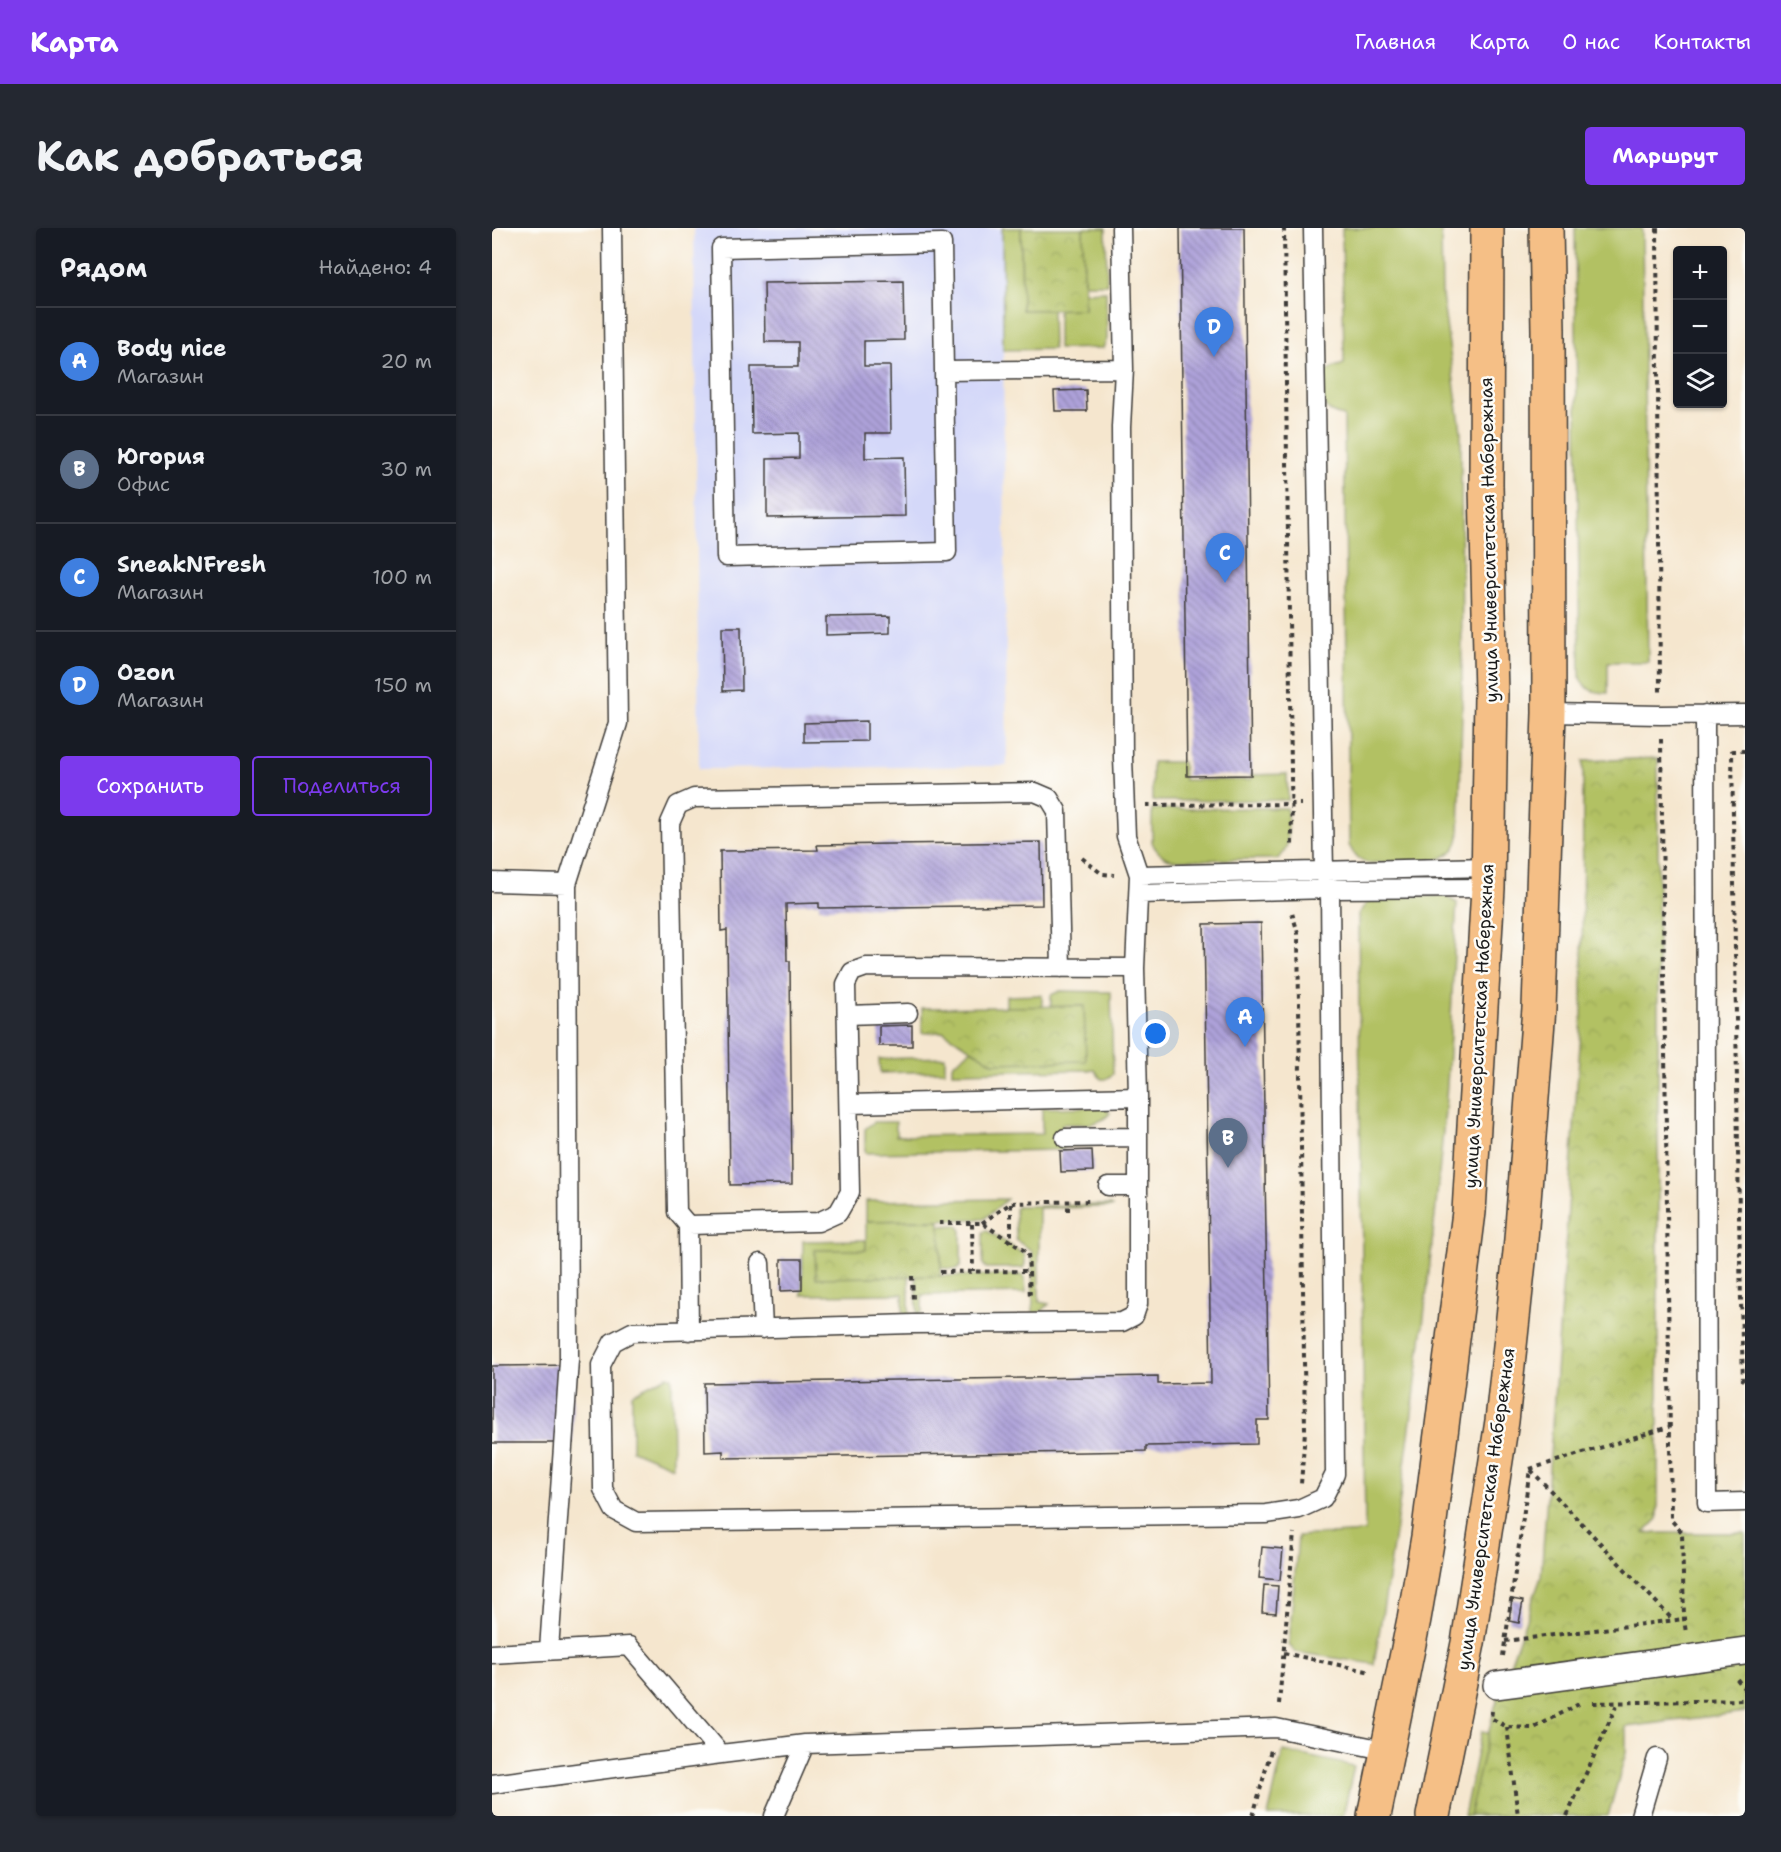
<!DOCTYPE html>
<html lang="ru">
<meta charset="utf-8">
<style>
:root{--surface:#171b24;--page:#242831;--text:#f1f3f6;--muted:#9ea1a6;--line:#363941;--accent:#7c3aed}
body{margin:0;font-family:"Shantell Sans",sans-serif;background:var(--page);color:var(--text)}
.controls{position:absolute;right:18px;top:18px;display:grid;overflow:hidden;border-radius:6px;box-shadow:0 2px 4px #0004}
.controls button{width:54px;height:54px;display:grid;place-items:center;padding:0;border:0;border-bottom:2px solid var(--line);background:var(--surface);color:var(--text);font:30px sans-serif}
.you{position:absolute;left:664px;top:806px;width:21px;height:21px;margin:-15px;border:4px solid #fff;border-radius:50%;background:#1a73e8;box-shadow:0 0 0 9px #1a73e833}
.badge{display:grid;place-items:center;width:39px;height:39px;border-radius:50%;background:var(--accent);color:#fff;font-size:20px;font-weight:700}
.pin{position:absolute;translate:-50% -50px;filter:drop-shadow(0 2px 3px #0008)}
.pin::after{content:'';position:absolute;top:32px;width:21px;height:18px;background:inherit;clip-path:polygon(0 0,100% 0,50% 100%)}
.list{margin:0;padding:0;list-style:none}
h2{display:flex;justify-content:space-between;align-items:center;height:78px;margin:0;padding:0 24px;font-size:26px}
h2 small{font-size:20px;font-weight:400;color:var(--muted)}
.list li{display:grid;grid-template-columns:39px 1fr auto;gap:18px;align-items:center;box-sizing:border-box;height:108px;padding:0 24px;border-top:2px solid var(--line)}
.list b{display:block;font-size:22px;white-space:nowrap}
.list p{margin:0;font-size:20px;white-space:nowrap;color:var(--muted)}
.list em{font-size:20px;font-style:normal;color:var(--muted)}
.actions{display:flex;gap:12px;padding:18px 24px}
.actions a{flex:1;padding:14px 0;border:2px solid var(--accent);border-radius:6px;text-align:center;font-size:21px;color:var(--accent)}
.actions .main{background:var(--accent);color:#fff}
.icon{flex:none;width:33px;height:33px;fill:none;stroke:currentColor;stroke-width:2;stroke-linecap:round;stroke-linejoin:round}
.map{position:relative;flex:none;width:1253px;height:1588px;overflow:hidden;border-radius:6px}
header{display:flex;align-items:center;gap:36px;box-sizing:border-box;height:84px;padding:0 30px;background:var(--accent);color:#fff}
header strong{font-size:28px}
nav{display:flex;gap:33px;margin-inline-start:auto;font-size:21px}
.intro{display:flex;align-items:center;justify-content:space-between;box-sizing:border-box;height:144px;padding:0 36px}
h1{margin:0;font-size:42px}
.button{padding:15px 27px;border-radius:6px;background:var(--accent);color:#fff;font-size:21px;font-weight:700}
main{display:flex;gap:36px;padding:0 36px}
aside{flex:1;background:var(--surface);border-radius:6px;box-shadow:0 2px 4px #0004}
.map>svg:first-child{display:block}
</style>
<header>
<strong>Карта</strong>
<nav><a>Главная</a><a>Карта</a><a>О нас</a><a>Контакты</a></nav>
</header>
<div class="intro"><h1>Как добраться</h1><a class="button">Маршрут</a></div>
<main>
<aside>
<h2>Рядом<small>Найдено: 4</small></h2>
<ul class="list">
<li><span class="badge" style="background:#3f7fe0">A</span><div><b>Body nice</b><p>Магазин</p></div><em>20 m</em></li>
<li><span class="badge" style="background:#5c6f8a">B</span><div><b>Югория</b><p>Офис</p></div><em>30 m</em></li>
<li><span class="badge" style="background:#3f7fe0">C</span><div><b>SneakNFresh</b><p>Магазин</p></div><em>100 m</em></li>
<li><span class="badge" style="background:#3f7fe0">D</span><div><b>Ozon</b><p>Магазин</p></div><em>150 m</em></li>
</ul>
<div class="actions"><a class="main">Сохранить</a><a>Поделиться</a></div>
</aside>
<div class="map">
<svg width="1253" height="1588" viewBox="0 0 1253 1588">
<defs>
<pattern id="park-crowns" width="20" height="18" patternUnits="userSpaceOnUse" patternTransform="scale(1.5)"><rect width="20" height="18" fill="#b2c163"/><path d="M2 6a3 3 0 1 1 6 0M12 15a3 3 0 1 1 6 0" fill="none" stroke="#98a555"/></pattern>
<pattern id="building-back-hatch" width="6" height="6" patternUnits="userSpaceOnUse" patternTransform="scale(1.5)"><rect width="6" height="6" fill="#aea2da"/><path d="M-1 5l2 2M0 0l6 6M5-1l2 2" fill="none" stroke="#8d83b0"/></pattern>
</defs>
<rect width="100%" height="100%" fill="#fdfcf7"/>
<filter id="ink" filterUnits="userSpaceOnUse"><feTurbulence type="fractalNoise" baseFrequency=".0167" numOctaves="2"/><feDisplacementMap in="SourceGraphic" scale="12" xChannelSelector="R" yChannelSelector="G"/><feConvolveMatrix kernelMatrix="1 2 1 2 8 2 1 2 1" color-interpolation-filters="sRGB"/></filter>
<filter id="wash" filterUnits="userSpaceOnUse"><feTurbulence type="fractalNoise" baseFrequency=".008" numOctaves="4" result="noise"/><feDisplacementMap in="SourceGraphic" scale="24" xChannelSelector="R" yChannelSelector="G"/><feGaussianBlur stdDeviation="1.35" result="paint"/><feColorMatrix in="noise" values="0 0 0 0 0 0 0 0 0 0 0 0 0 0 0 0 0 1.4 0 .05"/><feComposite in="paint" operator="in"/></filter>
<g filter="url(#wash)">
<rect width="100%" height="100%" fill="#f5e6ce"/>
<path fill="#d4d8f9" d="M202,0H510L515,538L207,541Z"/>
<path fill="#b2c163" stroke="#676e40" stroke-width="1.5" d="M510,0H529L530,82L560,81L561,121L511,122Z
M591,0H614L615,56H592Z
M850,0H949L950,67L969,203L970,482L967,609C965,622 956,628 944,632L875,635C865,631 861,626 857,617L852,188C832,185 830,176 830,157C830,152 830,148 834,144C839,139 846,138 852,136Z
M1083,0H1150L1156,434H1116V465C1102,464 1096,464 1088,451Z
M614,63L615,111L611,120L566,121V81H592V64Z
M660,534H691L692,552H759V547L795,546L796,572L660,573Z
M795,580C795,596 801,622 785,631L680,632C671,629 663,623 660,614V581Z
M953,668L965,675C960,748 959,820 952,893C936,1075 913,1256 882,1436L803,1424L797,1417L806,1308L873,1304L866,686L878,671L886,669Z
M568,763L619,764L621,846L614,851H609L603,842L460,844V837L480,821L501,835L592,778L559,779V767Z
M550,767V779H514V768Z
M453,829V843L388,845L387,831Z
M607,879L612,880L618,885C608,899 587,896 570,896L571,922L373,925V901L382,894H404V908L550,906V880Z
M515,971L492,991L374,993V973Z
M618,977L620,979L547,980V1074L557,1076L550,1083L541,1086L540,1023L524,1012L523,981L526,978Z
M465,997L469,1001V1037L465,1041L449,1040L448,998Z
M494,1002L533,1027V1036L531,1040H494L491,1036V1005Z
M374,1012V1022L324,1049L417,1048V1088L411,1085V1066L310,1067L311,1013Z
M530,1047L533,1050L534,1065L430,1067V1084L425,1087L424,1048Z
M175,1148L180,1149L181,1239L140,1222V1166Z
M989,1504L1009,1507L1018,1588H972Z
M791,1523L862,1538L851,1588H776Z"/>
<path fill="url(#park-crowns)" stroke="#676e40" stroke-width="1.5" d="M529,0H591L592,81L530,82Z
M1166,530V1291L1152,1305H1253V1484L1134,1499V1525L1116,1588H977L1002,1482L1049,1349L1090,789L1091,533Z
M592,778L594,833L501,835L452,804L430,805V780Z
M448,992L449,1048L324,1050L323,1022H374V993Z"/>
<g id="blocks">
<path fill="url(#building-back-hatch)" d="M688,0H752L759,547L695,548Z
M411,53L412,112L372,113V138H398L399,205H373V230L412,229L413,288L275,290V231L307,230V205L260,206L259,139H306V114H273L272,55Z
M594,162L595,183H563L562,163Z
M398,388V405L334,407V389Z
M230,399H249L250,462L231,463Z
M375,493V513L312,514V495Z
M549,614L550,677L327,680V675L294,676L295,733H298L300,956L238,957L235,702L229,703L228,623L326,622L325,617Z
M769,695L777,1192H765V1216L654,1218V1223L231,1230V1223L213,1224L212,1155L666,1148V1156L719,1155L712,696Z
M420,797V818H387V798Z
M600,922L601,943L569,944L568,923Z
M289,1031H310V1062L289,1063Z
M80,1137L81,1215H0V1138Z
M770,1319L791,1321L788,1352L767,1350Z
M772,1357L786,1358L784,1385L770,1384Z
M1020,1371L1031,1373L1027,1395L1017,1393Z"/>
</g>
</g>
<g filter="url(#ink)">
<use href="#blocks" fill-opacity="0" stroke="#3d3a37" stroke-width="1.5"/>
<g fill="none" stroke-linecap="round" stroke-linejoin="round">
<g stroke="#3d3a37" stroke-width="21">
<path id="service" d="M629,0L632,141L629,199L631,530L634,608L647,647L643,740L646,869V1076L642,1088L630,1094L421,1096L140,1104L121,1114L109,1137L111,1261L122,1282L144,1294L774,1286L807,1281L831,1270L843,1246L838,661L832,644L821,0
M452,143L455,324L234,329L229,20L450,15L452,143L632,141
M1057,485L1169,487L1253,486
M1213,486L1215,1275L1253,1274
M647,647L996,639
M0,654L75,656
M647,666L838,661L996,660
M355,787L416,785
M357,876L646,869
M573,910L646,909
M616,958H646
M196,997L326,994L346,985L358,964L354,756L360,744L374,739L643,740
M268,1035L271,1101
M197,1103L196,997L185,984L178,595L186,577L202,570L543,564L557,570L565,583L569,740
M57,1422L77,1132L75,656L126,495L120,0
M0,1426L137,1418L229,1526L313,1516
M0,1556L229,1526
M282,1588L313,1516L784,1500L897,1523
M1148,1588L1165,1530"/>
</g>
<g stroke="#3d3a37" stroke-width="30">
<path id="pedestrian" d="M1005,1457L1253,1423"/>
</g>
<g stroke="#3d3a37" stroke-width="36">
<path id="primary" d="M882,1588L922,1391L936,1309L977,984L996,660L999,466L994,258L995,0
M941,1588L976,1415L1010,1193L1028,1024L1047,780L1057,485L1056,102L1054,0"/>
</g>
<path stroke="#3d3a37" stroke-width="4" stroke-dasharray="4.5 4.5" stroke-linecap="butt" d="M792,0L800,620
M1165,0L1168,464
M1169,511L1179,1292L1190,1304L1192,1391L1194,1405
M1253,523H1240L1247,989L1251,1155L1253,1157
M654,577L809,576
M590,630L610,646L622,647
M800,685L806,705L813,1203L809,1256
M519,976V1014
M576,983V974
M447,995H490L536,1025L537,1043
M490,995L519,975L597,973
M480,996L481,1043
M448,1044L537,1043L538,1071
M420,1048L421,1072
M1038,1241L1177,1199
M1039,1242L1181,1392
M1013,1413L1192,1391
M792,1425L879,1444
M1011,1428L1038,1241
M1245,1451L1253,1462
M1101,1475L1253,1472
M787,1476L802,1305
M1000,1483L999,1490L1015,1499L1042,1500L1087,1476
M1015,1499L1026,1588
M761,1588L779,1522
M1075,1588L1126,1474"/>
<use href="#service" stroke="#fff" stroke-width="18"/>
<use href="#pedestrian" stroke="#fff" stroke-width="27"/>
<use href="#primary" stroke="#f5bf86" stroke-width="33"/>
</g>
</g>
<g text-anchor="middle" stroke-width="5" stroke-linejoin="round" paint-order="stroke">
<g font-size="18" fill="#1c1c1c" stroke="#fdfcf7">
<text transform="translate(997 312) rotate(-91)" y="6">улица Университетская Набережная</text>
<text transform="translate(987 798) rotate(-87)" y="6">улица Университетская Набережная</text>
<text transform="translate(994 1281) rotate(-82)" y="6">улица Университетская Набережная</text>
</g>
</g>
</svg>
<div class="controls">
<button>+</button>
<button>−</button>
<button><svg class="icon" aria-label="layers" viewBox="0 0 24 24"><path d="M12 4l9 5-9 5-9-5zM3 14l9 5 9-5"/></svg></button>
</div>
<div class="you"></div>
<div class="pin badge" style="left:753px;top:819px;background:#3f7fe0">A</div>
<div class="pin badge" style="left:736px;top:940px;background:#5c6f8a">B</div>
<div class="pin badge" style="left:733px;top:355px;background:#3f7fe0">C</div>
<div class="pin badge" style="left:722px;top:129px;background:#3f7fe0">D</div>
</div>
</main>
